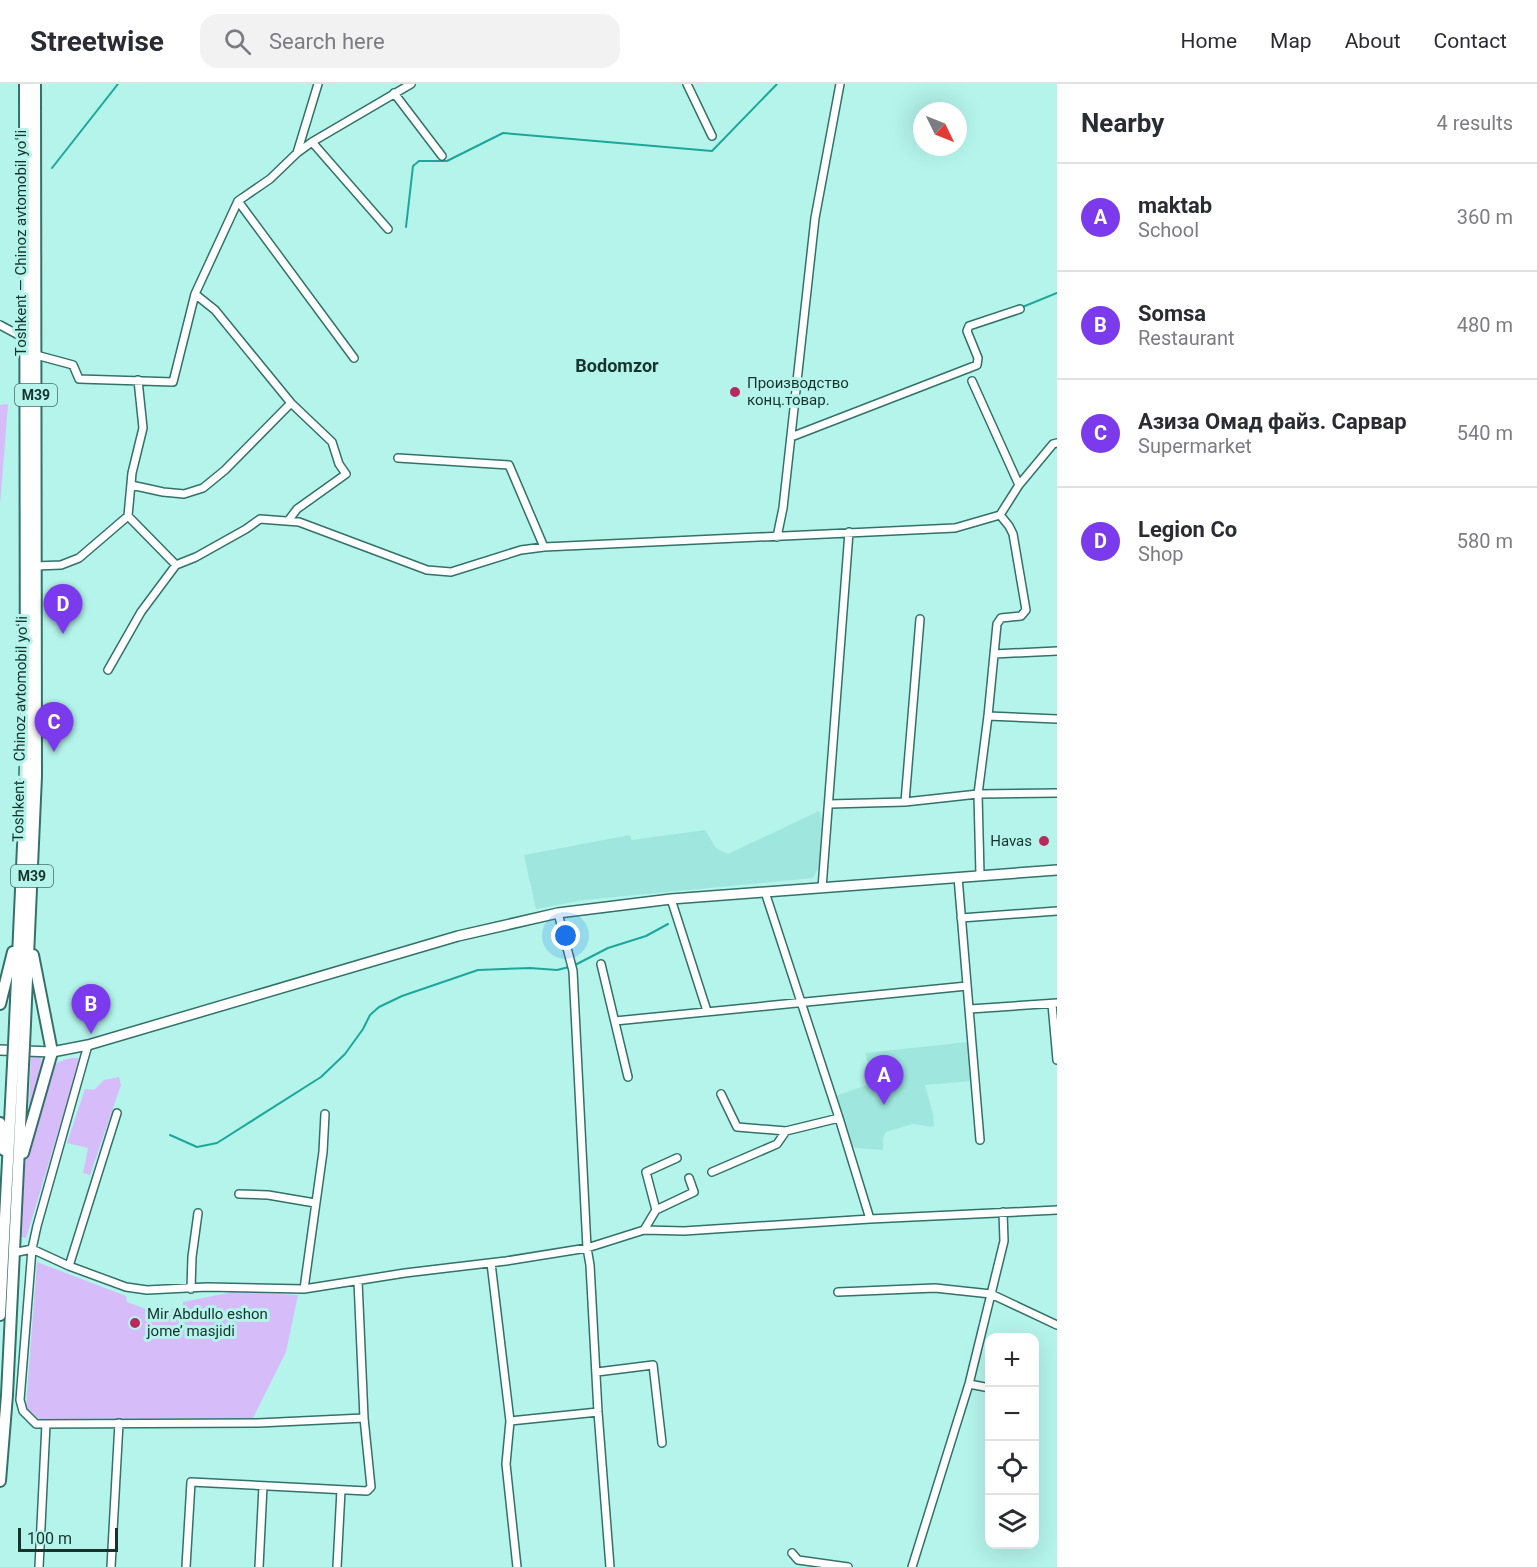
<!DOCTYPE html>
<meta charset="utf-8">
<style>
:root{--surface:#fff;--page:#f2f2f3;--text:#2b2b33;--muted:#7c7c81;--line:#e1e1e2;--accent:#7c3aed}
body{margin:0;font-family:Roboto,sans-serif;background:var(--page);color:var(--text)}
.controls{position:absolute;right:18px;bottom:18px;display:grid;overflow:hidden;border-radius:12px;box-shadow:0 6px 24px #0002}
.controls button{width:54px;height:54px;display:grid;place-items:center;padding:0;border:0;border-bottom:2px solid var(--line);background:var(--surface);color:var(--text);font:30px sans-serif}
.compass{position:absolute;left:913px;top:18px;width:54px;height:54px;border-radius:50%;background:var(--surface);box-shadow:0 6px 24px #0002;rotate:133deg}
.scale{position:absolute;left:18px;bottom:15px;width:100px;box-sizing:border-box;padding-left:6px;border:3px solid #18322e;border-top:0;font-size:16px;line-height:21px;white-space:nowrap;color:#18322e;-webkit-text-stroke:4px #b4f4eb;paint-order:stroke}
.you{position:absolute;left:566px;top:852px;width:21px;height:21px;margin:-15px;border:4px solid #fff;border-radius:50%;background:#1a73e8;box-shadow:0 0 0 9px #1a73e833}
.badge{display:grid;place-items:center;width:39px;height:39px;border-radius:50%;background:var(--accent);color:#fff;font-size:20px;font-weight:700}
.pin{position:absolute;translate:-50% -50px;filter:drop-shadow(0 2px 3px #0008)}
.pin::after{content:'';position:absolute;top:32px;width:21px;height:18px;background:inherit;clip-path:polygon(0 0,100% 0,50% 100%)}
.list{margin:0;padding:0;list-style:none}
h2{display:flex;justify-content:space-between;align-items:center;height:78px;margin:0;padding:0 24px;font-size:26px}
h2 small{font-size:20px;font-weight:400;color:var(--muted)}
.list li{display:grid;grid-template-columns:39px 1fr auto;gap:18px;align-items:center;box-sizing:border-box;height:108px;padding:0 24px;border-top:2px solid var(--line)}
.list b{display:block;font-size:22px;white-space:nowrap}
.list p{margin:0;font-size:20px;white-space:nowrap;color:var(--muted)}
.list em{font-size:20px;font-style:normal;color:var(--muted)}
.icon{flex:none;width:33px;height:33px;fill:none;stroke:currentColor;stroke-width:2;stroke-linecap:round;stroke-linejoin:round}
.map{position:relative;flex:none;width:1057px;height:1483px;overflow:hidden}
header{display:flex;align-items:center;gap:36px;box-sizing:border-box;height:84px;padding:0 30px;background:var(--surface);border-bottom:2px solid var(--line)}
header strong{font-size:28px}
nav{display:flex;gap:33px;margin-inline-start:auto;font-size:21px}
.search{width:420px;height:54px;background:var(--page);display:flex;align-items:center;gap:15px;box-sizing:border-box;padding:0 21px;border-radius:18px;color:var(--muted);font-size:22px}
main{display:flex}
aside{flex:1;background:var(--surface)}
.map>svg:first-child{display:block}
</style>
<header>
<strong>Streetwise</strong>
<div class="search"><svg class="icon" aria-label="search" viewBox="0 0 24 24"><circle cx="10" cy="10" r="6"/><path d="M15 15l6 6"/></svg>Search here</div>
<nav><a>Home</a><a>Map</a><a>About</a><a>Contact</a></nav>
</header>
<main>
<div class="map">
<svg width="1057" height="1483" viewBox="0 0 1057 1483">
<rect width="100%" height="100%" fill="#b4f4eb"/>
<path fill="#9fe7de" d="M819,727L822,736L819,783L813,794L584,816L536,825L524,771L630,751L631,756L705,746L716,764L728,770Z
M968,958L972,997L925,1001L933,1030L934,1043L913,1040L886,1048L883,1054V1066L855,1064L850,1060L835,1012L873,999L865,969Z"/>
<path fill="#d7bcfa" d="M8,320L0,422V321Z
M31,971L40,973L43,981L28,1047Z
M71,974H78L80,976L26,1154L21,1153L24,1077L53,981L61,977Z
M119,993L121,1001L90,1091L83,1089L88,1064L67,1059L85,1005L94,1006L104,996Z
M37,1178L126,1212L127,1218L157,1229L183,1222V1218L233,1208L298,1211L286,1268L253,1334L39,1335L26,1323Z"/>
<g fill="none" stroke-linecap="round" stroke-linejoin="round">
<path stroke="#1da79a" stroke-width="2" d="M52,84L118,0
M406,143L413,82L419,77H447L503,49L712,67L777,0
M1020,224L1057,209
M575,881L608,864L646,852L668,840
M170,1051L197,1063L217,1059L321,993L345,970L363,945L370,931L379,923L402,912L478,886L530,884L557,886L569,883"/>
<g stroke="#337169" stroke-width="10">
<path id="minor" d="M687,0L712,52
M394,9L442,72
M312,58L388,145
M297,69L318,0
M238,117L354,274
M195,210L215,226L291,319L332,358L339,380L346,390L297,425L288,437
M0,241L26,255
M36,271L73,281L79,295L173,298L195,210L238,117L270,95L297,69L312,58L411,0
M972,297L1019,401
M791,353L977,281L978,274L967,247L969,242L1020,225
M398,374L509,381L544,463
M131,401L163,408L184,410L203,404L225,386L291,319
M128,432L132,389L143,344L138,296
M777,453L783,424L815,134L840,0
M36,482L61,481L79,474L128,432L176,481
M994,570L1057,567
M108,586L141,528L176,481L196,473L246,445L260,435L299,438L427,486L451,488L521,466L544,463L955,444L1000,431L1019,401L1053,360L1057,359
M988,632L1057,635
M905,718L920,535
M830,720L905,718L978,710L1057,709
M980,791L978,710L988,632L997,540L1001,534L1021,532L1026,526L1013,450L1009,442L1000,431
M958,793L980,1056
M822,804L849,448
M765,808L839,1034L870,1135
M671,815L707,927
M558,829L573,887L587,1164L590,1181L598,1328L610,1483
M961,834L1057,827
M601,880L628,993
M1052,920L1057,976
M970,925L1057,919
M615,937L967,902
M88,961L37,1142L32,1165L20,1316L23,1327L36,1340L258,1339L364,1334
M721,1010L737,1043L786,1047L839,1034
M712,1088L777,1060L786,1047
M239,1110L268,1111L315,1119
M656,1126L646,1088L677,1074
M644,1146L656,1126L694,1108L689,1094
M13,1169L32,1165L69,1182L126,1203L147,1206L207,1203L304,1205L405,1189L506,1177L587,1164L644,1146L684,1147L870,1135L1057,1126
M491,1179L510,1337L506,1380L517,1483
M69,1182L117,1029
M191,1205L192,1173L198,1129
M304,1205L323,1068L325,1030
M838,1208L935,1204L991,1210L1057,1241
M597,1288L653,1281L662,1359
M969,1300L990,1304
M510,1337L598,1328
M792,1469L798,1476L848,1483
M39,1483L46,1340
M111,1483L119,1339
M186,1483L191,1398L367,1407L371,1403L364,1334L358,1197
M259,1483L263,1402
M337,1483L341,1406
M912,1483L969,1300L1004,1157L1003,1128"/>
</g>
<g stroke="#337169" stroke-width="12">
<path id="major" d="M0,966L52,968L88,961L458,852L558,829L671,815L1057,786"/>
</g>
<g stroke="#337169" stroke-width="14">
<path id="highway" d="M0,920L13,868
M14,961L26,695L25,0
M24,962L36,692L35,0
M0,1039L4,1066
M23,1069L52,968L33,871
M0,1231L13,980
M0,1397L7,1311L23,981"/>
</g>
<use href="#minor" stroke="#fff" stroke-width="7"/>
<use href="#major" stroke="#fff" stroke-width="9"/>
<use href="#highway" stroke="#fff" stroke-width="10"/>
<g stroke="#337169" stroke-width="14" stroke-linecap="butt">
<path id="highway-bridge" d="M13,980L14,961
M23,981L24,962"/>
</g>
<use href="#highway-bridge" stroke="#fff" stroke-width="10"/>
</g>
<g fill="#b82a5d" stroke="#b4f4eb" stroke-width="2">
<circle cx="735" cy="308" r="6"/>
<circle cx="1044" cy="757" r="6"/>
<circle cx="135" cy="1239" r="6"/>
</g>
<g text-anchor="middle" stroke-width="6" stroke-linejoin="round" paint-order="stroke">
<g fill="#b4f4eb" stroke="#476c67" stroke-width="1.5">
<rect x="15" y="300" width="42" height="22" rx="4.5"/>
<rect x="11" y="781" width="42" height="22" rx="4.5"/>
</g>
<g font-size="14" font-weight="bold" fill="#18322e">
<text x="36" y="316">M39</text>
<text x="32" y="797">M39</text>
</g>
<g font-size="15" fill="#18322e" stroke="#b4f4eb">
<text transform="translate(21 159) rotate(-90)" y="5">Toshkent — Chinoz avtomobil yoʻli</text>
<text transform="translate(20 645) rotate(-89)" y="5">Toshkent — Chinoz avtomobil yoʻli</text>
</g>
<g font-size="15" fill="#18322e" stroke="#b4f4eb" text-anchor="start">
<text x="747" y="304">Производство<tspan x="747" dy="17">конц.товар.</tspan></text>
<text x="1032" y="762" text-anchor="end">Havas</text>
<text x="147" y="1235">Mir Abdullo eshon<tspan x="147" dy="17">jome’ masjidi</tspan></text>
</g>
<g font-size="18" font-weight="bold" fill="#18322e" stroke="#b4f4eb">
<text x="617" y="288">Bodomzor</text>
</g>
</g>
</svg>
<div class="controls">
<button>+</button>
<button>−</button>
<button><svg class="icon" aria-label="locate" viewBox="0 0 24 24"><circle cx="12" cy="12" r="6"/><path d="M12 2v4M12 18v4M2 12h4M18 12h4"/></svg></button>
<button><svg class="icon" aria-label="layers" viewBox="0 0 24 24"><path d="M12 4l9 5-9 5-9-5zM3 14l9 5 9-5"/></svg></button>
</div>
<svg class="compass" viewBox="-18 -18 36 36"><path d="M0-13l5 13h-10z" fill="#e53935"/><path d="M0 13l5-13h-10z" fill="#7c7c81"/></svg>
<div class="scale">100 m</div>
<div class="you"></div>
<div class="pin badge" style="left:884px;top:1021px">A</div>
<div class="pin badge" style="left:91px;top:950px">B</div>
<div class="pin badge" style="left:54px;top:668px">C</div>
<div class="pin badge" style="left:63px;top:550px">D</div>
</div>
<aside>
<h2>Nearby<small>4 results</small></h2>
<ul class="list">
<li><span class="badge">A</span><div><b>maktab</b><p>School</p></div><em>360 m</em></li>
<li><span class="badge">B</span><div><b>Somsa</b><p>Restaurant</p></div><em>480 m</em></li>
<li><span class="badge">C</span><div><b>Азиза Омад файз. Сарвар</b><p>Supermarket</p></div><em>540 m</em></li>
<li><span class="badge">D</span><div><b>Legion Co</b><p>Shop</p></div><em>580 m</em></li>
</ul>
</aside>
</main>
